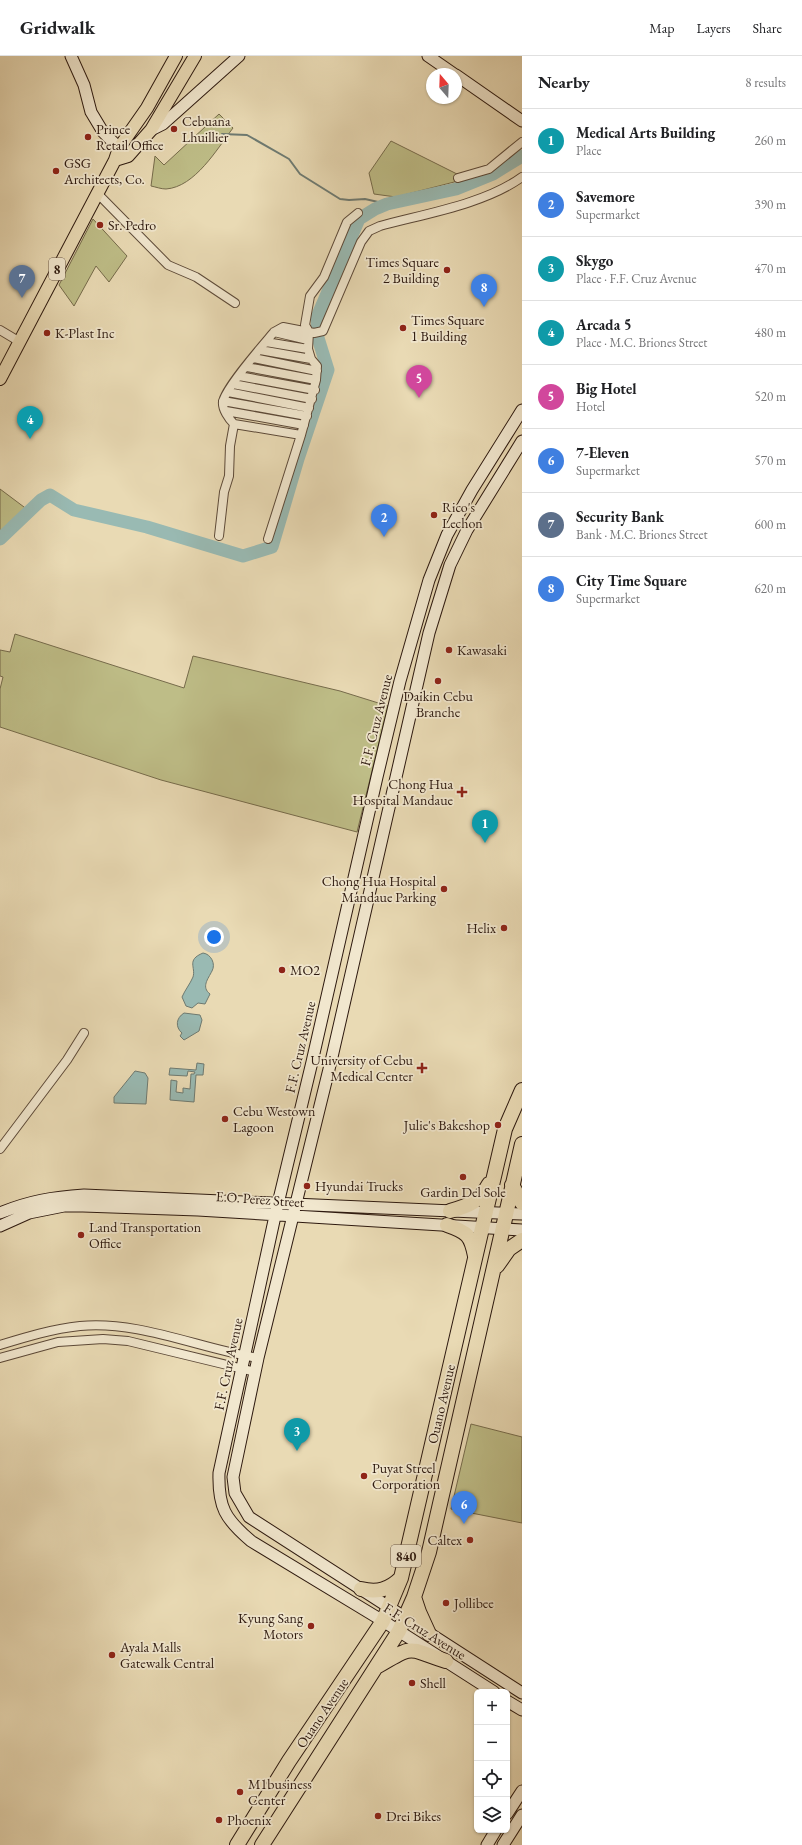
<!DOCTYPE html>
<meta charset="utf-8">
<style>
:root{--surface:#fff;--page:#f2f2f2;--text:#202124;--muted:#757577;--line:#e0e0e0;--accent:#8f2418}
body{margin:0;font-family:"EB Garamond",serif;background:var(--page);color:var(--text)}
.controls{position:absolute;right:12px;bottom:12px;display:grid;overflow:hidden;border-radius:6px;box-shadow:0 1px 3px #0004}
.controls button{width:36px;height:36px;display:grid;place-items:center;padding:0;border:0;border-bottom:1px solid var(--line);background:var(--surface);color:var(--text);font:20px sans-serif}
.compass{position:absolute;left:426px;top:12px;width:36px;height:36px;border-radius:50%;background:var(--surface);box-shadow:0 1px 3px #0004;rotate:341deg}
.you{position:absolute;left:214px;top:881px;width:14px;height:14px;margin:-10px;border:3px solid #fff;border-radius:50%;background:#1a73e8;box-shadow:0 0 0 6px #1a73e833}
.badge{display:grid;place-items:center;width:26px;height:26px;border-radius:50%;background:var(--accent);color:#fff;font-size:13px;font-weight:700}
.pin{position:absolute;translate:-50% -33px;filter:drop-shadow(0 1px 2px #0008)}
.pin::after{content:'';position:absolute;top:21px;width:14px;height:12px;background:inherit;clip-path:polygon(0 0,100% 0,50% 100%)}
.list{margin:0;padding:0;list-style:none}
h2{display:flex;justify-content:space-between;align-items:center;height:52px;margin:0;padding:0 16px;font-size:17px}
h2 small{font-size:13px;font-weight:400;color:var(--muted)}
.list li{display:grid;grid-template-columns:26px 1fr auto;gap:12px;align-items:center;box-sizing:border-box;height:64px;padding:0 16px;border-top:1px solid var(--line)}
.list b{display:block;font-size:15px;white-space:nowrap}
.list p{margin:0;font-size:13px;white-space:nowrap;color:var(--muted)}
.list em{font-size:13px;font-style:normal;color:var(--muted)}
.icon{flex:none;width:22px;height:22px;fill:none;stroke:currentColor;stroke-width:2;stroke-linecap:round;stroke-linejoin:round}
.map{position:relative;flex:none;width:522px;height:1789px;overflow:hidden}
header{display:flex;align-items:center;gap:24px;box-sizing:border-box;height:56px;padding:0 20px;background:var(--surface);border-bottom:1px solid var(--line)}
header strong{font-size:19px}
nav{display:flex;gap:22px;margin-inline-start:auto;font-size:14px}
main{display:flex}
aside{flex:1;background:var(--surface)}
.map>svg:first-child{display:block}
</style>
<header>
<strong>Gridwalk</strong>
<nav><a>Map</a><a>Layers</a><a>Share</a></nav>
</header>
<main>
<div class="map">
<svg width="522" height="1789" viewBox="0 0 522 1789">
<rect width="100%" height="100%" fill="#e9dab4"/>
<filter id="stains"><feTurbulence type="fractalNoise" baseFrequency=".005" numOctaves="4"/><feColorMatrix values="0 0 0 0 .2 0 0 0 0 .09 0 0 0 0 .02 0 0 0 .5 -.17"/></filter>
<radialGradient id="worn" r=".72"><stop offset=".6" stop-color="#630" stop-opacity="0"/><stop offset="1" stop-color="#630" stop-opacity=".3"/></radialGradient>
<path fill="#bebd87" stroke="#766b4b" d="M219,58L233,72C217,93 195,131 166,133C161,133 156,131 151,130L155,100L164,109Z
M391,85L457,118L458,125L396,141L374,138L369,117Z
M93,163L127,200L109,226L96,210L74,250L59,229Z
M0,433L28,454L3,477L0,475Z
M15,578L184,632L193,600L340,635L388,650L357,776L161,724L0,671V633L3,621L0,620V594L10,596Z
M471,1368L522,1381V1467L451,1453Z"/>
<path fill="#99bab3" stroke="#6e7a71" d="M203,897C211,898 216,908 212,915C208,923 201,931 210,938L205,948L198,947L192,952L186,950L182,941C185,934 190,928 193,921C196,911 186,904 203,897Z
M184,957L200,959L202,964L199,975L184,984L180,980L182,977C175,971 176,962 184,957Z
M197,1007L204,1008L203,1019H196L194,1046L170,1044L171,1024L177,1025L176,1036L183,1037V1032L190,1033L191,1018H194L195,1016L188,1015L187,1020L169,1019L170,1012L196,1014Z
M135,1015L145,1017L148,1022L146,1048L114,1047V1041Z"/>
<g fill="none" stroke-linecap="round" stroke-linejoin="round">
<path stroke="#6e7a71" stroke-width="2" d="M222,78L247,79L289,103L300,118L340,143L349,144L365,143L387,148"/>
<path stroke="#99bab3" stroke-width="13" d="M0,483L41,444L50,439L74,454L147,471L243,500L272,491L298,403L328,314L318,282L317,261L359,163L375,153L387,148L456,133L493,118L522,100"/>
<g stroke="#5c4938" stroke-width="10">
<path id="street" d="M458,122L489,113L522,86
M97,137L168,209L196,221L235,247
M0,274L20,286
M274,276L308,284
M266,286L308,293
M260,294L311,303
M253,302L317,315
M247,311L316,324
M239,320L315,334
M233,328L312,343
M228,336L309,352
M223,345L307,360
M226,355L304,369
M301,379L234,368C229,363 222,353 223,346C225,332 264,288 274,276L283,271L314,277L323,275L361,186L369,175L380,170C424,158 485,148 522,121
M219,480L224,436L229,420L230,390L234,368
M268,483L301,379L316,324L317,310L311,303L308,293L309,276L305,269L310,240L324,221L347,166L358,157
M0,1093L67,1004L84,977
M0,1289C26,1281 52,1273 80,1270C138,1264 201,1293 258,1302
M0,1302L58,1286L103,1283L128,1285L256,1316"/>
</g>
<g stroke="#2d190f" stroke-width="13">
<path id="secondary" d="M71,0L84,29L91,56L103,76L119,92
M428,0L454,18
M456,19L522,65
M151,74L163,68L239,0
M522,385L467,474L450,509L429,577L332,1001L258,1302L233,1421L235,1437L249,1461L522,1637
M0,1157C29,1145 53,1141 84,1139L522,1158
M0,1170L29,1157L64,1150H83L198,1154L522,1174
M494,1636L383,1565L251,1485C225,1463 218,1451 219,1417L275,1160L312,1006L377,721L400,625L429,524L447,479L472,434L522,354
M507,1645L522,1654
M507,1758L522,1735
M487,1789L496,1774
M503,1789L522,1759"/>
</g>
<g stroke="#2d190f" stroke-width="14">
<path id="primary" d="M115,104L128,100L151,74L195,0
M0,323L115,104L119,92L147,52L176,0"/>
</g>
<g stroke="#2d190f" stroke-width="16">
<path id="highway" d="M512,1129L522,1147
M450,1155C469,1150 480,1145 489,1128
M447,1169C467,1176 471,1179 475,1200
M497,1210L509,1193L522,1184
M361,1533C377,1537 389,1534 401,1522
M414,1541L419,1556L429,1578
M378,1610C416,1587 407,1593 446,1605
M237,1789L289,1705L383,1565L401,1522L505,1073L522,1034
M262,1789L399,1575L414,1541L429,1496L522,1088"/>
</g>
<use href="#street" stroke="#f1e7ce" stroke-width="8"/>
<use href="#secondary" stroke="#f1e7ce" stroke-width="11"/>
<use href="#primary" stroke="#e9dab4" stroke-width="12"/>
<use href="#highway" stroke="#e9dab4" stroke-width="14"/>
</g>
<g fill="#8f2418" stroke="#f1e7ce" stroke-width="1.5">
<circle cx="174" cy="73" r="4"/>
<circle cx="88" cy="81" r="4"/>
<circle cx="56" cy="115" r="4"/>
<circle cx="100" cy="169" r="4"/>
<circle cx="447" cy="214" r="4"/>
<circle cx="403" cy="272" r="4"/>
<circle cx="47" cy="277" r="4"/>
<circle cx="434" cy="459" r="4"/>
<circle cx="449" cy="594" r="4"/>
<circle cx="438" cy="625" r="4"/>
<path d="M460 730h4v4h4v4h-4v4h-4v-4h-4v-4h4z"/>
<circle cx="444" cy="833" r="4"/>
<circle cx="504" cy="872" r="4"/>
<circle cx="282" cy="914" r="4"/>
<path d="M420 1006h4v4h4v4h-4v4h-4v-4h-4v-4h4z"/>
<circle cx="225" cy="1063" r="4"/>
<circle cx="498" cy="1069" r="4"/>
<circle cx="463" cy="1121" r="4"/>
<circle cx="307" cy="1130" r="4"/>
<circle cx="81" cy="1179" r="4"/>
<circle cx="364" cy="1420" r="4"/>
<circle cx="470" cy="1484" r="4"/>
<circle cx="446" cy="1547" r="4"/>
<circle cx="311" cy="1570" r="4"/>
<circle cx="112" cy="1599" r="4"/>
<circle cx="412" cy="1627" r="4"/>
<circle cx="240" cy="1736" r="4"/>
<circle cx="378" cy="1760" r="4"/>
<circle cx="219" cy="1764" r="4"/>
</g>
<g text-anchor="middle" stroke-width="3.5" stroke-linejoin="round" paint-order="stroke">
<g fill="#f1e7ce" stroke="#685748" stroke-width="1">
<rect x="49" y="202" width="16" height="22" rx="3"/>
<rect x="391" y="1489" width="30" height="22" rx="3"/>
</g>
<g font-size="13" font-weight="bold" fill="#2d190f">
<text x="57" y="218">8</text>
<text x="406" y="1505">840</text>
</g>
<g font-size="14" fill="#2d190f" stroke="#f1e7ce" text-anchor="start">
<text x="182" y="70">Cebuana<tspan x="182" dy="16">Lhuillier</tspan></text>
<text x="96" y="78">Prince<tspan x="96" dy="16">Retail Office</tspan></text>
<text x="64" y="112">GSG<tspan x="64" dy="16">Architects, Co.</tspan></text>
<text x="108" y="174">Sr. Pedro</text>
<text x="439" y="211" text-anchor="end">Times Square<tspan x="439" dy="16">2 Building</tspan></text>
<text x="411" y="269">Times Square<tspan x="411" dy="16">1 Building</tspan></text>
<text x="55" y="282">K-Plast Inc</text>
<text x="442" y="456">Rico's<tspan x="442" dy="16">Lechon</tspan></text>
<text x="457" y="599">Kawasaki</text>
<text x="438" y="645" text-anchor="middle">Daikin Cebu<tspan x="438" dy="16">Branche</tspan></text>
<text x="453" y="733" text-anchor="end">Chong Hua<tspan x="453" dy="16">Hospital Mandaue</tspan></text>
<text x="436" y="830" text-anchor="end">Chong Hua Hospital<tspan x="436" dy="16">Mandaue Parking</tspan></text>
<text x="496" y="877" text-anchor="end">Helix</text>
<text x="290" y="919">MO2</text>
<text x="413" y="1009" text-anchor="end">University of Cebu<tspan x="413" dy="16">Medical Center</tspan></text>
<text x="233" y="1060">Cebu Westown<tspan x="233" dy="16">Lagoon</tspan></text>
<text x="490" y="1074" text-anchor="end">Julie's Bakeshop</text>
<text x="315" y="1135">Hyundai Trucks</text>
<text x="463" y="1141" text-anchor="middle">Gardin Del Sole</text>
<text x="89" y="1176">Land Transportation<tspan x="89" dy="16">Office</tspan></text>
<text x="372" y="1417">Puyat Streel<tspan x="372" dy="16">Corporation</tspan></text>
<text x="462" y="1489" text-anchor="end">Caltex</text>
<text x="454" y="1552">Jollibee</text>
<text x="303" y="1567" text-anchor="end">Kyung Sang<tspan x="303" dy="16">Motors</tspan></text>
<text x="120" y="1596">Ayala Malls<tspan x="120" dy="16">Gatewalk Central</tspan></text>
<text x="420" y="1632">Shell</text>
<text x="248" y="1733">M1business<tspan x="248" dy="16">Center</tspan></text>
<text x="386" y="1765">Drei Bikes</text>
<text x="227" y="1769">Phoenix</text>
</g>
<g font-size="14" fill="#2d190f" stroke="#f1e7ce">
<text transform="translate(376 664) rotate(-76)" y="5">F.F. Cruz Avenue</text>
<text transform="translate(300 991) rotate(-77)" y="5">F.F. Cruz Avenue</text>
<text transform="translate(260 1143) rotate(4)" y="5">E.O. Perez Street</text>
<text transform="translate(228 1308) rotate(-78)" y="5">F.F. Cruz Avenue</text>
<text transform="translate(441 1348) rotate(-77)" y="5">Ouano Avenue</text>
<text transform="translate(425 1575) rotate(32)" y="5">F.F. Cruz Avenue</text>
<text transform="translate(322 1657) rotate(-56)" y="5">Ouano Avenue</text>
</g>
</g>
<rect width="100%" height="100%" filter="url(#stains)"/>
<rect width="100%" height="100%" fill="url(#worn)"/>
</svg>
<div class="controls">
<button>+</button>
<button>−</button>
<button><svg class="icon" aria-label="locate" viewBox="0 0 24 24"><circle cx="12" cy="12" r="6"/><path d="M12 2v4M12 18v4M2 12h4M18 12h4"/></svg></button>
<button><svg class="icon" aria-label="layers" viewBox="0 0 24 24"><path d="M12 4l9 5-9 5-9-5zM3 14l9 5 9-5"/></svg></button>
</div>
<svg class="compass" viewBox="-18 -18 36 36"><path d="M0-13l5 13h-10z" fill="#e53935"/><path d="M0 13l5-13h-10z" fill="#757577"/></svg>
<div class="you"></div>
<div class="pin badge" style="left:485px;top:787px;background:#0f9aa8">1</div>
<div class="pin badge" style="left:384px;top:481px;background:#3f7fe0">2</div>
<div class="pin badge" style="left:297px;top:1395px;background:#0f9aa8">3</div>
<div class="pin badge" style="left:30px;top:383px;background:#0f9aa8">4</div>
<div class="pin badge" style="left:419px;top:342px;background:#d1479c">5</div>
<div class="pin badge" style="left:464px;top:1468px;background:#3f7fe0">6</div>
<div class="pin badge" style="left:22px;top:242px;background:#5c6f8a">7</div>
<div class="pin badge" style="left:484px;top:251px;background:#3f7fe0">8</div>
</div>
<aside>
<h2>Nearby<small>8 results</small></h2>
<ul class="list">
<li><span class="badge" style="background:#0f9aa8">1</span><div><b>Medical Arts Building</b><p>Place</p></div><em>260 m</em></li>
<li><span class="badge" style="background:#3f7fe0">2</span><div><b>Savemore</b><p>Supermarket</p></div><em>390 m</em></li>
<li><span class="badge" style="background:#0f9aa8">3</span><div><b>Skygo</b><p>Place · F.F. Cruz Avenue</p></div><em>470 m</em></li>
<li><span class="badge" style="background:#0f9aa8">4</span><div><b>Arcada 5</b><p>Place · M.C. Briones Street</p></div><em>480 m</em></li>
<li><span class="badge" style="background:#d1479c">5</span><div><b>Big Hotel</b><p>Hotel</p></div><em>520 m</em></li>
<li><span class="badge" style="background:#3f7fe0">6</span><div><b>7-Eleven</b><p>Supermarket</p></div><em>570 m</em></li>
<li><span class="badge" style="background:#5c6f8a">7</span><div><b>Security Bank</b><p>Bank · M.C. Briones Street</p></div><em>600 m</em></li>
<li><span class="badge" style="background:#3f7fe0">8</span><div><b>City Time Square</b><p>Supermarket</p></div><em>620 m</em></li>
</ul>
</aside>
</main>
